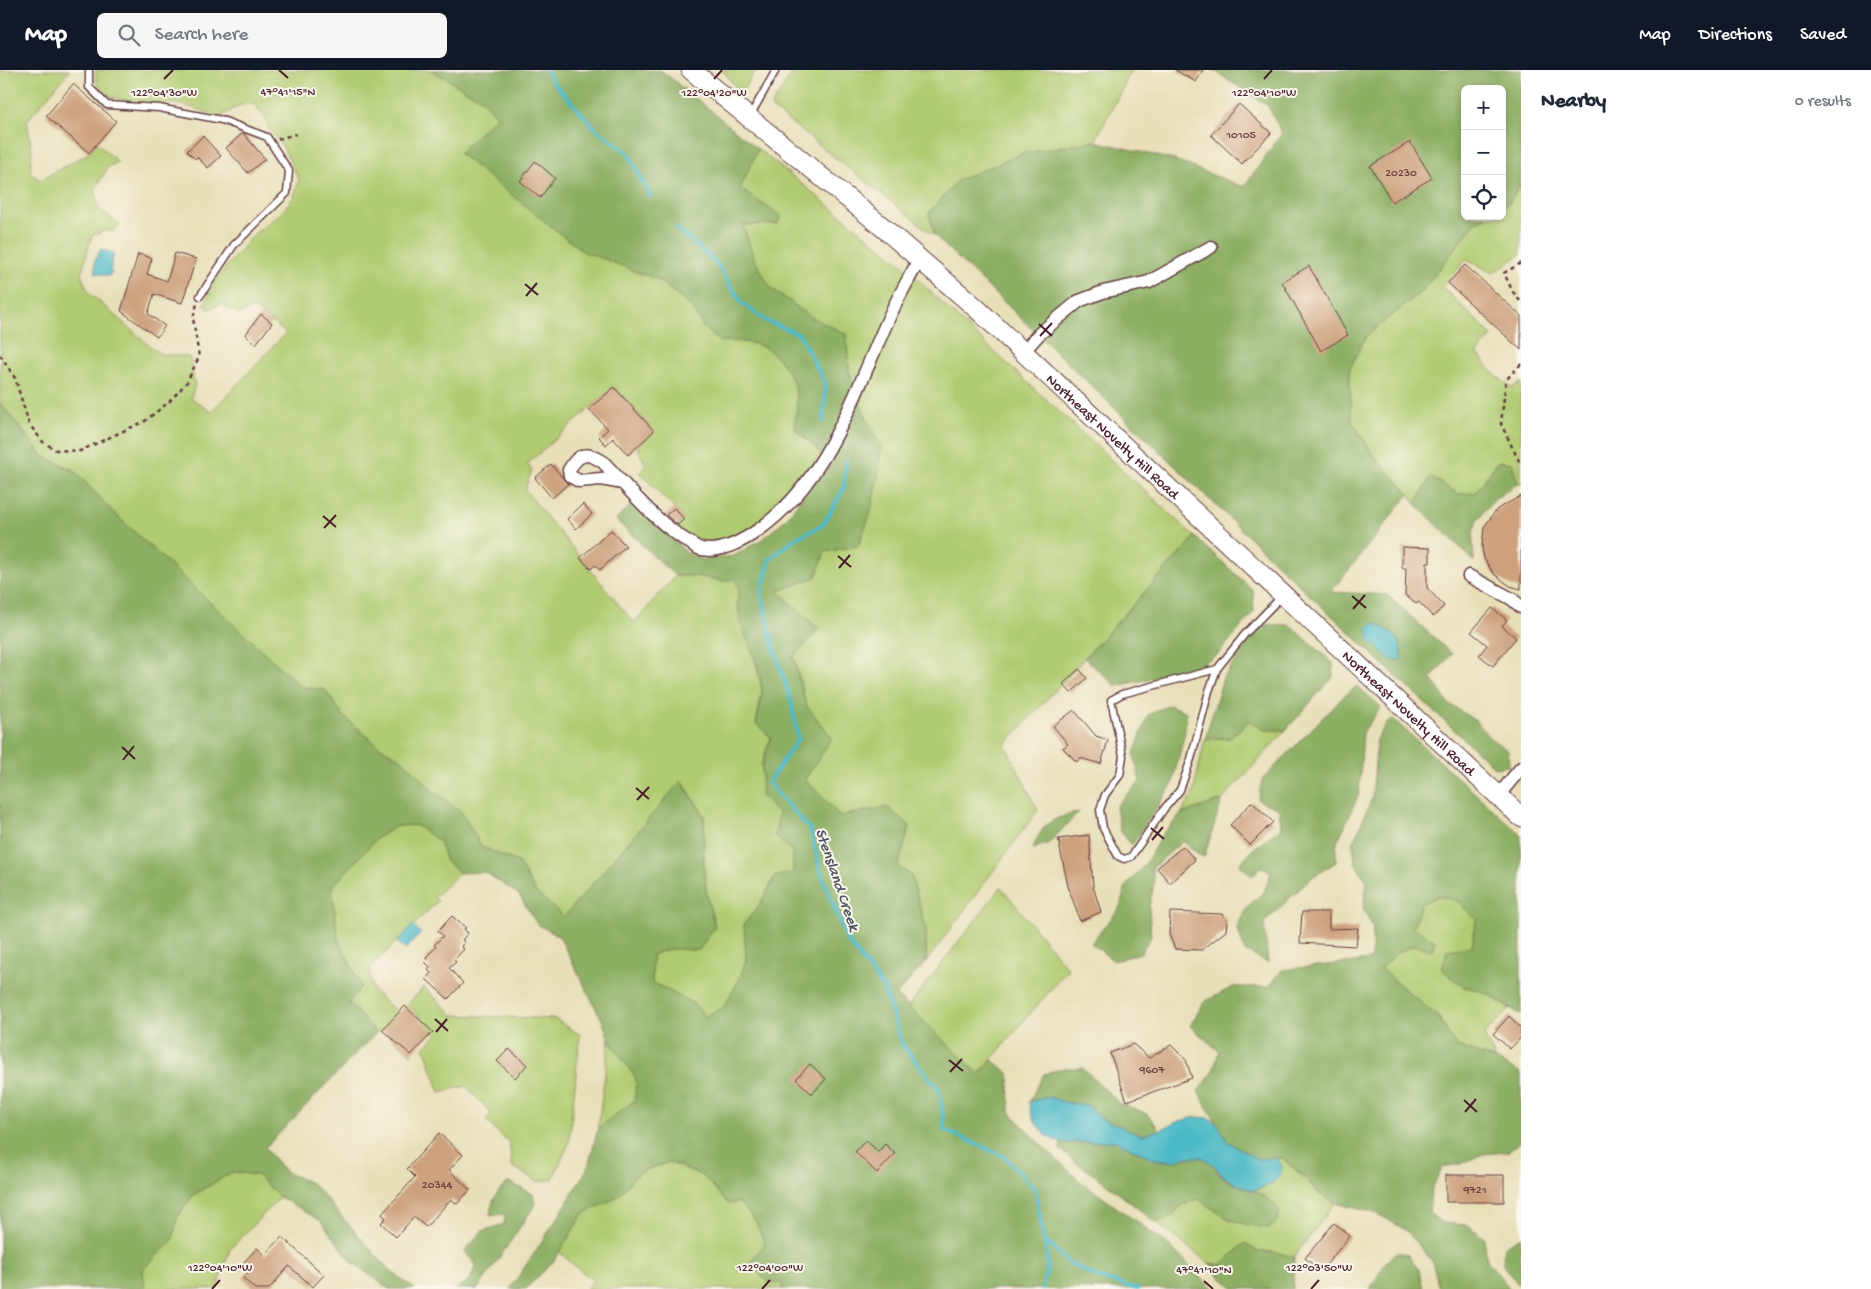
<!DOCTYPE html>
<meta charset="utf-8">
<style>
:root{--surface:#fff;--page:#f6f6f7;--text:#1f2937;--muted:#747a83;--line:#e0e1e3;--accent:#111827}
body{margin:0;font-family:"Gochi Hand",sans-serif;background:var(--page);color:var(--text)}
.controls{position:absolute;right:15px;top:15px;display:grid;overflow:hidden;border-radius:8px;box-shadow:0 2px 8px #0003}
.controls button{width:45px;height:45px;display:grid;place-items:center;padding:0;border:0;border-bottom:1px solid var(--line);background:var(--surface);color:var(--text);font:25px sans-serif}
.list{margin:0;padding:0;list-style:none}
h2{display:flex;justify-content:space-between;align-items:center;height:65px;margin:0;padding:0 20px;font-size:21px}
h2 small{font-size:16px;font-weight:400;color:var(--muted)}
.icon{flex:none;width:28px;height:28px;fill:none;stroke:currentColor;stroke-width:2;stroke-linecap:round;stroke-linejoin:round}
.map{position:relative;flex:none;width:1521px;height:1219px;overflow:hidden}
header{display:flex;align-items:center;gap:30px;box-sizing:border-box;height:70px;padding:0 25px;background:var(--accent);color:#fff}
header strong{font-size:24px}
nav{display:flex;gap:28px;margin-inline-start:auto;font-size:18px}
.search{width:350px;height:45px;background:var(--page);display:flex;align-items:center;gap:12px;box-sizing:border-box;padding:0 18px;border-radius:8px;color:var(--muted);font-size:19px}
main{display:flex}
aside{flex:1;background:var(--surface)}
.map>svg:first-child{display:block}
</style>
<header>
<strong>Map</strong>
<div class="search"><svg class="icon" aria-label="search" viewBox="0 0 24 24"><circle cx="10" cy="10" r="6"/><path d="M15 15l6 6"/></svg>Search here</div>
<nav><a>Map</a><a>Directions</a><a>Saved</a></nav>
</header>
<main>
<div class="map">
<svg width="1521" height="1219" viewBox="0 0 1521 1219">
<rect width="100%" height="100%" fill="#fbf7ec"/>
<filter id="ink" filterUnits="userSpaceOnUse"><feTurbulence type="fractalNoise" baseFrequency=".02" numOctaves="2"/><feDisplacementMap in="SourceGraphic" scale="10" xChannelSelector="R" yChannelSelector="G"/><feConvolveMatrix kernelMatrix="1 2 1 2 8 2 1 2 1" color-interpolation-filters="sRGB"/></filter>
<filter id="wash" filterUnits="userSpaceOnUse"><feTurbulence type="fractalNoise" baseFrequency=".0096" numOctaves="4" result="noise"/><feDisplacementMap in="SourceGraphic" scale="20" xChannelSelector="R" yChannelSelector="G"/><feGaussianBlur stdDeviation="1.12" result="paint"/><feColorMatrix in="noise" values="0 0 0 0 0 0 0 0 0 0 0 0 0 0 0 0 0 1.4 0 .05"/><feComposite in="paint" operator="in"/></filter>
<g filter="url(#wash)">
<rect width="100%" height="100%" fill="#e8dfb9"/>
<path fill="#b0cb71" stroke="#7d754e" d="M0,0H70L27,51L32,82L30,103L40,110L89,83L97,73L118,92L108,97L95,119L98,138L120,155L113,162L106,160L92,166L81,204L88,222L151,277L161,284L190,287L195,316L191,328L211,342L286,263L255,238L239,244L221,234L209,239L204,236L214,212L253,165L280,144L294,127L299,110L283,77L269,59L264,46L254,34L240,35L220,47C208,43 195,38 183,35C157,30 92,41 96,0H431L483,30L497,46L459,84L633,201L657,209L692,238L704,258L719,271C734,271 750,271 764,277C776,283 791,304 795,316C798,330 796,345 795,359L821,383C810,398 798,420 785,433C774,444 739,470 725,474C710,477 686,467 676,457L684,449L640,402L646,395L637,377L654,361L614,317L527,394L532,400L525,420L634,553L675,506H696L723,511L734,509L740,518L737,528L757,597L762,621L756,654L771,667L762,693L779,744L775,766L793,782V803L775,807L760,834L744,854L746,890L740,908L724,937L706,947L694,934L652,913V885L668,879L699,880L715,856L707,827L704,800V745L682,711L564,847L536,823L518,792L482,777L461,742L433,721L403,690L380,677L343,646L325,620L300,617L115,444L74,400L44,387L0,333Z
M722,0H756L741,23Z
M794,0H1132L1095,71L1024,83L929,143L935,166L771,37Z
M758,79L903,195L949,240L1195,467L1005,675L1038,740L926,892V858L911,805L898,797L887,737L840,747L805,709L832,668L806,635L778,521L816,507L824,482L858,476L870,445L879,399L881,377L864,343L850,306L846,264L811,247L770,217L754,189L743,155L778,154L740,119Z
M1521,112V184L1493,203L1467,189L1442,217L1492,266L1477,283L1496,306L1512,318L1521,312V413L1518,414L1512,393L1475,423L1458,424L1431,407L1416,434L1409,424L1375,387L1352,351L1349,300L1366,266L1422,221L1475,153L1486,146H1502V137L1510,132Z
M1249,651L1264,660H1286L1222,730L1181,744L1193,723L1205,669L1230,668Z
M416,755L439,771L446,791L460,803L434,827L438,831L369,899L373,921L398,943L382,960L376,963L349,933L361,916L338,869L332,817L377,768L396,756Z
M1001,817L1068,899L979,1004L908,937Z
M1438,826L1458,831L1476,850L1472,877L1462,916L1487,923L1509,939L1484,965L1496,990L1455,975L1439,948L1381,899L1397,883L1413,875L1432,880L1435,871L1413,857L1421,834Z
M424,917L453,945L555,949L580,965L569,1073L553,1109L538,1112L512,1096L509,1072L486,1051L491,1043L466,1016L440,1022L424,977L437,964L407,935Z
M609,970L636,1008L635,1030L598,1058Z
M1275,1088H1282C1300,1103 1315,1121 1335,1133L1294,1187L1272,1182H1258L1245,1173L1221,1195L1209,1193L1155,1152L1168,1150L1182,1135L1198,1128L1231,1151L1269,1129L1254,1121L1272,1114L1282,1095Z
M669,1092L703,1106L728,1134L739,1132L756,1152L782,1214L783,1219H586L593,1211L559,1182L583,1144L616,1128L638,1103Z
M232,1102L257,1105L280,1127L230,1179L217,1219H145L143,1200L173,1170L177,1148L193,1125Z"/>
<path fill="#8caf63" stroke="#6b6747" d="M431,0H661L758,79L740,119L781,146L778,154L743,155L754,189L770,217L811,247L846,264L850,306L864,343L881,377L879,399L870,445L858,476L825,482L816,507L778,521L819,559L793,588L806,635L832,668L805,709L840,746L887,737L910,756L898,797L911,805L926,858V892L896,925L979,1004L992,990L1009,1003L1010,1042L1037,1071L1080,1111L1165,1172L1214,1219H783L782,1214L767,1211L748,1194L765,1174L756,1152L739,1132L728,1134L703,1106L669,1092L638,1103L616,1128L583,1144L553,1192L526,1219H510L561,1143L588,1097L598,1058L635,1030L636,1008L609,970L603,952L559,866L537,854L519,825L485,802L460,803L446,791L439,771L416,755L396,756L377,768L332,817L338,869L361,916L349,933L376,963L265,1078L286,1102L313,1114L389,1200L415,1219H389L352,1192L321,1151L280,1127L257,1105L232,1102L193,1125L177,1147L173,1170L143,1200L145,1219H0V333L44,387L74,400L115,444L300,616L325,620L343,646L380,677L403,690L433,721L461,742L482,777L518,792L536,823L564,847L681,711L704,745V800L707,827L715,856L699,880L668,879L652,885V912L694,934L705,946L724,937L740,908L746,890L744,854L760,834L776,806L793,803V782L775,766L779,744L761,726L762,693L771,667L756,654C758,644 762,630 762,620C760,585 731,552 739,517L734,509L723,511L696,506H675L616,450L633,433L687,483L704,490L734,486L764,468L787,448L827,392L816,377L795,359C796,345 798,330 795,317C791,304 776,283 764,277C751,271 734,271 719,271L704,258L692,238L657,209L633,201L628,198L582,181L459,83L497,46L483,30Z
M1213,0H1521V112L1510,132L1502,137V19H1465V146H1486L1475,153L1422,221L1366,266L1349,300L1352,351L1375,387L1409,424L1331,522L1387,525L1452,584L1431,608L1448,633L1477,652L1489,667L1508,681L1509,696L1495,698L1320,535L935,166L929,143L958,110L1024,83L1095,71L1174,90L1244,117L1282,63L1268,36Z
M1498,391L1512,393L1518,414C1502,421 1475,445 1473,463C1472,472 1474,482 1474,491L1416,434L1431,407L1458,424L1475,423Z
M1195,467L1253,520L1254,542L1218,584L1191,600L1116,616L1085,588Z
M1264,555H1290L1333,593V607L1286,660H1264L1249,651L1230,668L1205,669L1223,608L1247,574Z
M1357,616L1381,637L1363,662L1359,724L1336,775V792L1311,808L1264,853L1268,893L1245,881L1237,857L1246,838L1264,822L1271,802L1261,797L1252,806L1239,794L1253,779L1281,758L1279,739L1258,730L1262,710L1343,627Z
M1169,635L1186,642L1185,662L1172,715L1132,775L1120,761L1116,736L1140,711L1134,684L1148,645Z
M1393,649L1521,765V945L1487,923L1462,916L1442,899L1447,880L1472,876L1476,850L1458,831L1438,826L1421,834L1413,857L1435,871L1432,880L1413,875L1397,883L1381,899L1439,948L1455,975L1496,990L1521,1003V1071L1507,1082L1483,1084L1460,1094L1442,1097L1431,1121L1429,1143L1442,1153L1468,1155L1484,1168L1487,1190L1510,1219H1439L1432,1191L1406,1160L1376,1143L1335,1133L1319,1124L1307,1109L1282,1088L1257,1089L1227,1071L1198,1021L1212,1004L1219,981L1190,956L1204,932L1233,917H1269L1282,900L1371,890L1373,857L1363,838L1367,812L1355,792L1353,773L1372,728L1377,669L1386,654Z
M1222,730L1204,787L1197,784L1183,771L1152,798L1154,813L1149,837L1151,867L1141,883L1114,891L1091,873L1119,839L1126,816L1146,793L1161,766L1181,744Z
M1079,742L1049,773L1033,779C1043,751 1052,749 1079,742Z
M1064,998H1083L1120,1034L1134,1038L1148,1045L1160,1060L1142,1065L1102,1049L1087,1035L1063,1032L1049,1027L1029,1032L1044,1004Z
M1116,1071C1134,1079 1152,1092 1173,1091C1182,1091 1189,1086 1199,1087C1210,1089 1215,1099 1222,1106C1231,1114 1243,1116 1253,1121C1265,1125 1272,1132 1280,1141L1278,1151L1271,1158C1236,1156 1226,1147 1198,1129L1182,1135L1168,1150L1155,1152L1102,1110L1071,1089L1060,1079L1061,1073Z
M509,1112L533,1124L535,1135L478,1219H456L470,1210L476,1195L465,1182L482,1161L504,1154L505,1144L490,1146C491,1131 497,1121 509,1112Z
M1521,1167V1217C1509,1203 1499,1196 1505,1176Z
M1245,1173L1258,1182H1272L1294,1187L1293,1219H1234L1217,1204L1209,1193L1221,1195Z
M1396,1182L1407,1184L1419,1200L1423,1219H1370L1386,1192Z"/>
<path fill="#4dbac7" stroke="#4c6c79" d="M101,179L114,183L110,200L112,202L109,206L95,203V190Z
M1374,553C1390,560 1405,570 1401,590H1391L1369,570L1367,558Z
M413,855L421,863L405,880L397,872Z
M1049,1027L1063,1032L1087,1035L1102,1049L1142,1065L1160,1060L1179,1051L1196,1047L1209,1048L1218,1054L1227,1071L1257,1089L1275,1088L1282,1095C1281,1112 1269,1115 1254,1121L1236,1114L1223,1106L1214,1095L1201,1087H1186L1174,1091L1154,1089L1116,1071L1061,1073L1047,1066L1037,1055L1031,1043L1029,1032Z"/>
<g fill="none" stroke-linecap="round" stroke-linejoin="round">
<path stroke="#4dbac7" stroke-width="4" d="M546,0L553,12L598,61L628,83L650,126
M676,158L716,193L742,233L766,251L799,264L826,315L823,352
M846,391L844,418L823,455L796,468L770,489L761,523L774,579L791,630L798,669L768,713L810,759L822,806L847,870L884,919L903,976L939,1019L945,1060L1005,1087L1035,1119L1048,1194L1042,1219
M1044,1170L1068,1192L1096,1207L1137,1219"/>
</g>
<g id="blocks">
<path fill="#cda17e" d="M1175,0H1203L1196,12Z
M73,14L116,51L89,83L46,46Z
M1239,34L1271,63L1242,94L1211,65Z
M243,63L265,89L248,103L226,78Z
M203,66L221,86L208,98L197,87L195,89L187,81Z
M1410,72L1432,108L1392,132L1370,96Z
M535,91L555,108L540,128L520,111Z
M175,183L196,189L182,233L154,224L148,244L165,256L157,267L121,241L138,184L152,188L147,204L167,211Z
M1465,195L1521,246V280L1448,213Z
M1309,196L1348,265L1321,281L1282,212Z
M261,244L272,253L256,274L245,265Z
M614,317L654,361L628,385L613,368L606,375L599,367L608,359L589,339Z
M551,394L568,414L552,428L535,408Z
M1521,426V519L1510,516L1494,504L1484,489L1482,477L1484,457L1497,439Z
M583,434L592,444L576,459L567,449Z
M674,438L684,449L678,455L666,445Z
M611,460L626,476L600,500L595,495L591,499L580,488Z
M1402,477L1430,478V493H1427V518L1444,536L1433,547L1419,532L1416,534L1405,525L1406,498H1402Z
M1492,538L1507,550L1502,556L1516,568L1493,596L1479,585L1487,575L1471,562Z
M1079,599L1087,608L1071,623L1063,614Z
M1074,640L1096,666L1108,670L1101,694L1080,688L1077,692L1063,678L1068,674L1053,656Z
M1252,732L1273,752L1250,775L1230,755Z
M1089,765L1093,816L1101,842L1080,851L1068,816L1058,769Z
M1183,776L1195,790L1170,813L1157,798Z
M1170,842L1222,844L1227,851L1226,861L1202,880L1175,879L1169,864Z
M1302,842H1329V859L1358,858L1356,876L1300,873Z
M452,846L466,858L464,859L468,863L462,870L465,872L461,876L464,879L454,890L456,892L449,898L463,913L448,929L426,909L431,903L428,900L430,897L425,892L427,890L426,888L427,886L436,877L434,875L443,866L438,861Z
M405,936L433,962L411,985L382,960Z
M1509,946L1521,958V967L1510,979L1493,964Z
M1133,974L1149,988L1171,975L1186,990L1192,1008L1127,1031L1110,983Z
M509,979L527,995L515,1008L497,991Z
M810,994L826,1009L812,1024L796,1009Z
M439,1063L463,1085L449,1100L470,1120L457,1134L451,1129L426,1157L414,1147L396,1167L381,1153L386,1148L382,1144L415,1107L407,1099Z
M866,1070L878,1082L885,1074L895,1084L877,1103L855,1082Z
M1446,1105H1504V1132H1446Z
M1334,1153L1350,1166L1321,1201L1305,1188Z
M282,1167L324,1205L313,1217L289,1196L269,1219H255L243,1208L249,1201L242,1194L257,1178L265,1185Z"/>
</g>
</g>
<g filter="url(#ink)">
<use href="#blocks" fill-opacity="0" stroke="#623c40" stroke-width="1"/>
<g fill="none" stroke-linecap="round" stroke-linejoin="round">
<g stroke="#623c40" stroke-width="9">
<path id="lane" d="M89,0V17L107,35L159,38L222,50L267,67L289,101L287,123L234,175L200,226
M750,46L776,0
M1217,599L1122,624L1111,630L1123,686L1120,705L1105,725L1100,740L1103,758L1118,786L1124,789L1131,787L1164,739L1180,720L1191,689L1209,621L1217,599L1245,564L1281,527"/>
</g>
<g stroke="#623c40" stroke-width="15">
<path id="street" d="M1024,281L1039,264L1079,231L1103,222L1149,212L1211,177
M623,413L601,409L579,411L570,406L569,400C579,382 588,382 603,392C631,421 657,454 692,474C695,476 698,479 702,479C718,483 738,473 751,465C825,418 853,327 887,252C896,230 909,209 920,188
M1469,506L1512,529L1521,537
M1498,726L1521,698"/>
</g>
<g stroke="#623c40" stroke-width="21">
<g id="secondary">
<path id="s1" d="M691,0L879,154L975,237L1521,747"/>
</g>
</g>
<path stroke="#623c40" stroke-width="2.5" stroke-dasharray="4 4" stroke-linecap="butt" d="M278,69L296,64
M1521,193L1504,203L1513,222L1521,232
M0,285L15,308L29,354L43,372L56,380L80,381L145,351L169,332L187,312L199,287L193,248L197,234
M1521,294L1506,310L1501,354L1521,395"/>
<use href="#lane" stroke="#fff" stroke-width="6"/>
<use href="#street" stroke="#fff" stroke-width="12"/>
<use href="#secondary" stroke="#fff" stroke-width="19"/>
</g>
</g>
<path fill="none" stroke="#4a1f2b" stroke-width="2" d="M279,0L288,8M164,9L173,0M714,9L722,0M1264,9L1272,0M525,214L538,225M526,226L537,213M1039,254L1052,266M1040,266L1052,253M323,446L336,457M324,458L336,445M838,486L851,497M839,498L850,485M1352,526L1366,538M1353,539L1365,525M122,677L135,689M123,690L134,676M636,718L649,729M637,730L649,717M1151,758L1164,769M1152,770L1163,757M435,949L448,961M436,962L447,949M949,990L963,1001M950,1002L962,989M1464,1030L1477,1042M1465,1042L1476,1029M1204,1211L1213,1219M212,1219L220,1210M762,1219L770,1210M1311,1219L1319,1210"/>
<g text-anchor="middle" stroke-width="4" stroke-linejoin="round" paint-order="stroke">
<g font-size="12" fill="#6b4040">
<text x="1241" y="68">10105</text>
<text x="1401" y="106">20230</text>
<text x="1152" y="1003">9607</text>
<text x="437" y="1118">20344</text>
<text x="1475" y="1123">9721</text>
</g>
<g font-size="15" fill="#4a1f2b" stroke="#fbf7ec">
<text dy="5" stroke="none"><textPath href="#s1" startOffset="559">Northeast Novelty Hill Road</textPath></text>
<text dy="5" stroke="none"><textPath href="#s1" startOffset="964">Northeast Novelty Hill Road</textPath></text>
</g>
<g font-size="16" font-style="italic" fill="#4b5562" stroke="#fbf7ec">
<text transform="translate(839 809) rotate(71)" y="6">Stensland Creek</text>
</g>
</g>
<g font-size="12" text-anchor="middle" fill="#4a1f2b" stroke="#fbf7ec" stroke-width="4" stroke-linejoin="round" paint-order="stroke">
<text x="288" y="25">47°41'15"N</text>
<text x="164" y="26">122°04'30"W</text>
<text x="714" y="26">122°04'20"W</text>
<text x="1264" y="26">122°04'10"W</text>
<text x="220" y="1201">122°04'10"W</text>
<text x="770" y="1201">122°04'00"W</text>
<text x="1319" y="1201">122°03'50"W</text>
<text x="1204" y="1203">47°41'10"N</text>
</g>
</svg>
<div class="controls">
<button>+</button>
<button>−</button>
<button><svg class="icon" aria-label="locate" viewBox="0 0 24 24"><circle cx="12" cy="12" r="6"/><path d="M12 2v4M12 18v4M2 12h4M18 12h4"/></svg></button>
</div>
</div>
<aside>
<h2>Nearby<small>0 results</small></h2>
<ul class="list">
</ul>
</aside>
</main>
